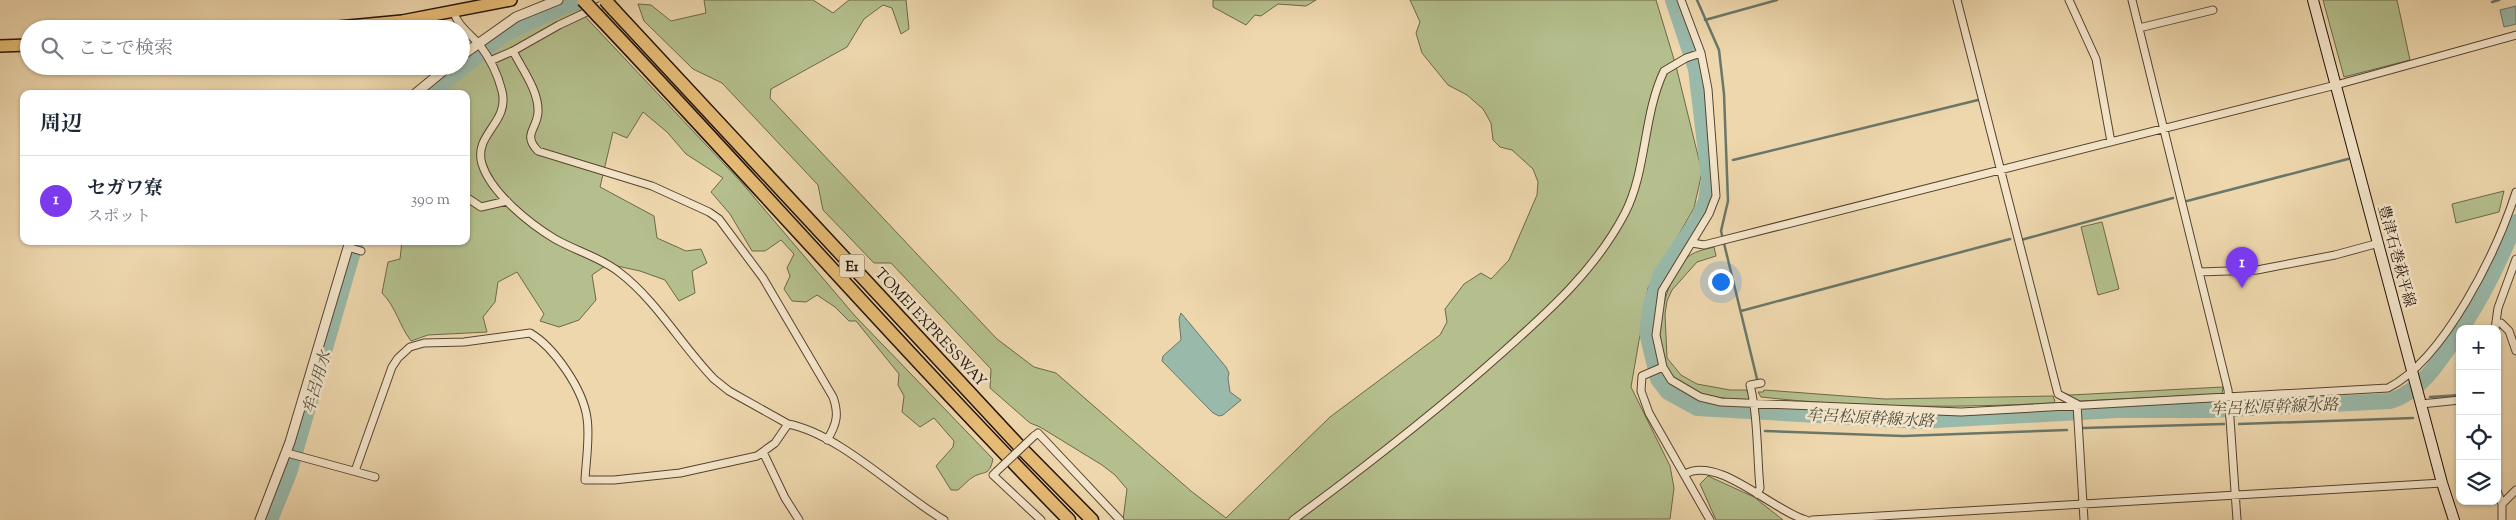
<!DOCTYPE html>
<html lang="ja">
<meta charset="utf-8">
<style>
:root{--surface:#fff;--page:#f2f2f3;--text:#1f2937;--muted:#747a83;--line:#e0e1e3;--accent:#7c3aed}
body{margin:0;font-family:"Sorts Mill Goudy","Noto Serif JP",serif;background:var(--page);color:var(--text)}
.controls{position:absolute;right:15px;bottom:15px;display:grid;overflow:hidden;border-radius:10px;box-shadow:0 1px 4px #0004}
.controls button{width:45px;height:45px;display:grid;place-items:center;padding:0;border:0;border-bottom:1px solid var(--line);background:var(--surface);color:var(--text);font:25px sans-serif}
.you{position:absolute;left:1720px;top:281px;width:18px;height:18px;margin:-12px;border:4px solid #fff;border-radius:50%;background:#1a73e8;box-shadow:0 0 0 8px #1a73e833}
.badge{display:grid;place-items:center;width:32px;height:32px;border-radius:50%;background:var(--accent);color:#fff;font-size:16px;font-weight:700}
.pin{position:absolute;translate:-50% -41px;filter:drop-shadow(0 1px 2px #0008)}
.pin::after{content:'';position:absolute;top:26px;width:18px;height:15px;background:inherit;clip-path:polygon(0 0,100% 0,50% 100%)}
.list{margin:0;padding:0;list-style:none}
h2{display:flex;justify-content:space-between;align-items:center;height:65px;margin:0;padding:0 20px;font-size:21px}
h2 small{font-size:16px;font-weight:400;color:var(--muted)}
.list li{display:grid;grid-template-columns:32px 1fr auto;gap:15px;align-items:center;box-sizing:border-box;height:90px;padding:0 20px;border-top:1px solid var(--line)}
.list b{display:block;font-size:19px;white-space:nowrap}
.list p{margin:0;font-size:16px;white-space:nowrap;color:var(--muted)}
.list em{font-size:16px;font-style:normal;color:var(--muted)}
.icon{flex:none;width:28px;height:28px;fill:none;stroke:currentColor;stroke-width:2;stroke-linecap:round;stroke-linejoin:round}
.map{position:relative;flex:none;width:2516px;height:520px;overflow:hidden}
.search{position:absolute;background:var(--surface);box-shadow:0 1px 4px #0004;left:20px;top:20px;width:450px;height:55px;display:flex;align-items:center;gap:12px;box-sizing:border-box;padding:0 18px;border-radius:28px;color:var(--muted);font-size:19px}
.panel{position:absolute;background:var(--surface);box-shadow:0 1px 4px #0004;left:20px;top:90px;width:450px;height:155px;border-radius:10px}
.map>svg:first-child{display:block}
</style>
<div class="map">
<svg width="2516" height="520" viewBox="0 0 2516 520">
<rect width="100%" height="100%" fill="#eed7ad"/>
<filter id="stains"><feTurbulence type="fractalNoise" baseFrequency=".004" numOctaves="4"/><feColorMatrix values="0 0 0 0 .2 0 0 0 0 .09 0 0 0 0 .02 0 0 0 .5 -.17"/></filter>
<radialGradient id="worn" r=".72"><stop offset=".6" stop-color="#630" stop-opacity="0"/><stop offset="1" stop-color="#630" stop-opacity=".3"/></radialGradient>
<path fill="#b4bf8d" stroke="#6c684a" d="M704,0H813L833,13L849,0H906L909,29L901,34L892,8L883,5L864,19L847,47L771,89L770,98L997,339L1034,367L1056,373L1191,491L1226,518L1330,417L1440,335L1447,322L1445,309L1464,284L1481,273L1491,279L1509,260L1537,195L1538,182L1533,169L1512,150L1500,147L1493,140L1491,123L1483,109L1467,95L1448,85L1422,53L1416,33L1420,22L1410,0H1656L1676,66L1702,172L1694,208L1648,288L1631,387L1670,466L1674,488L1670,519L1123,520L1127,489L1115,475L1102,465L1040,427L1030,423L990,388L991,369L891,263H874L823,210L818,185L722,83L693,69L644,21L638,4L651,5L671,21L706,13Z
M1213,0H1316L1306,6L1278,4L1261,16L1255,15L1246,25L1213,7Z
M2323,0H2397L2410,60L2344,77Z
M578,9L742,183L855,316L993,459C989,477 985,470 973,477C968,480 963,486 958,490H951L936,466L953,447L954,441L934,418L920,427L902,412L904,396L898,385L899,374L856,321H849L835,307L817,295L806,302L792,301L784,289L790,276L787,268L794,254L781,240L765,251H752L730,214L711,192L723,178L686,154L667,132L643,112L627,138L613,132L600,187L654,216L657,238L686,251L701,249L707,263L692,271L695,293L679,301L665,280L640,271L608,264L592,275L596,300L579,320L559,327L540,321L544,314L517,272L498,282L495,302L483,317L487,332L428,335L411,341C399,325 396,307 382,293L388,262L400,259L402,241H466V94H438C479,62 525,16 578,9Z
M2504,191L2499,212L2456,223L2452,204Z
M2102,222L2119,289L2098,295L2081,227Z
M1714,247L1716,256L1697,262L1672,290L1667,301L1665,314L1667,358L1681,375L1697,384L1730,390H1746L1749,394V400C1726,399 1694,397 1676,380C1646,353 1662,285 1686,259C1693,251 1704,250 1714,247Z
M2223,387L2222,394L2079,401L2061,392L2070,395Z
M1764,390L1885,399L2053,396L2055,401L2053,403C1955,408 1859,408 1761,397L1758,392H1763Z
M1708,476L1754,497L1783,520H1716L1700,484Z"/>
<path fill="#99baab" stroke="#6a7769" d="M2516,6V24L2504,27L2500,10Z
M1181,313L1226,367L1229,373L1228,378L1230,392L1241,400L1223,415L1219,416L1213,413L1162,361L1163,356L1181,340L1179,319Z"/>
<g fill="none" stroke-linecap="round" stroke-linejoin="round">
<path stroke="#6a7769" stroke-width="2.5" d="M1697,0L1719,50L1724,94L1728,201L1721,231L1758,383
M2492,2L2499,0
M1705,20L1777,0
M1733,160L1978,100
M2187,201L2348,159
M2021,240L2173,198
M1741,311L2010,239
M2430,397L2460,395
M2239,424L2413,418
M2083,428L2224,424
M1765,431L1903,436L2067,430"/>
<path stroke="#99baab" stroke-width="16" d="M1673,0L1696,69L1709,178L1706,201L1697,221L1661,274L1651,305L1647,333L1658,379L1668,392L1697,408L1919,421L2116,410H2210L2390,401C2422,392 2442,357 2460,331
M430,94L504,34L564,6L585,0
M2461,329C2484,295 2500,260 2516,222
M270,520L289,473L356,241"/>
<g stroke="#564330" stroke-width="9">
<path id="minor" d="M1681,0L1701,53L1708,89L1716,196L1709,214L1662,291L1656,335L1663,367L1671,380L1700,397L1721,402L1961,412L2388,388C2445,359 2497,251 2516,192
M1957,0L2058,394L2077,404L2084,520
M2069,0L2096,59L2111,142
M2132,0L2228,390L2237,520
M454,12C457,25 470,34 479,44C489,57 498,75 502,91C510,123 473,134 482,164C491,193 530,224 555,239C576,251 600,257 619,272C657,301 681,345 714,379L729,391L788,424
M2139,28L2213,10
M513,51C522,69 539,91 538,112C537,130 522,134 538,151L652,186L709,212L719,219L763,278L833,397C839,414 837,424 827,440
M490,61L513,51L559,25L608,2
M466,197L481,207L507,201
M1692,243L1704,245L2336,85L2516,35
M351,248L361,251
M2199,272L2257,270L2335,255L2379,243
M2496,323H2501L2509,331L2516,351
M2495,329L2498,308L2516,259
M1663,367L1642,376L1641,391L1649,413L1710,520
M2421,404L2460,400
M1034,436L1038,433L1120,520
M763,452L785,498L799,520
M291,454L375,477
M355,471L392,367L398,358L410,347L424,343L464,342L530,333C554,347 583,389 587,418C590,437 586,460 585,480H614L680,473L757,456L775,443L788,424C840,434 898,493 944,520
M997,471L993,475L1041,520
M1685,474C1718,455 1773,511 1806,520
M2497,491L2502,504
M1757,494L1760,488C1757,456 1758,416 1750,385L1761,383
M1293,520C1365,467 1436,412 1503,352C1549,311 1596,269 1625,213C1647,170 1643,115 1664,71L1686,58L1701,53
M1812,520L2442,483
M2502,520V504L2516,490"/>
</g>
<g stroke="#564330" stroke-width="11">
<path id="tertiary" d="M461,56L516,17L558,0
M415,94L449,66
M260,520L290,442L350,241"/>
</g>
<g stroke="#231207" stroke-width="12">
<path id="secondary" d="M2313,0L2442,483L2454,520"/>
</g>
<g stroke="#231207" stroke-width="14">
<path id="primary" d="M317,29L402,21L511,0
M0,46L29,45"/>
</g>
<g stroke="#231207" stroke-width="15">
<path id="motorway" d="M614,10L1022,449L1092,520
M598,16C756,183 908,356 1069,520"/>
</g>
<use href="#minor" stroke="#f4e5ca" stroke-width="7"/>
<use href="#tertiary" stroke="#f4e5ca" stroke-width="9"/>
<use href="#secondary" stroke="#f4e5ca" stroke-width="10"/>
<use href="#primary" stroke="#e7bc76" stroke-width="11"/>
<use href="#motorway" stroke="#e7bc76" stroke-width="12"/>
<g stroke="#564330" stroke-width="9" stroke-linecap="butt">
<path id="minor-bridge" d="M997,471L1034,436"/>
</g>
<g stroke="#231207" stroke-width="15" stroke-linecap="butt">
<path id="motorway-bridge" d="M583,0L598,16
M605,0L614,10"/>
</g>
<use href="#minor-bridge" stroke="#f4e5ca" stroke-width="7"/>
<use href="#motorway-bridge" stroke="#e7bc76" stroke-width="12"/>
</g>
<g text-anchor="middle" stroke-width="5" stroke-linejoin="round" paint-order="stroke">
<rect fill="#f4e5ca" stroke="#625142" stroke-width="1" x="839.5" y="254.5" width="25" height="23" rx="4"/>
<g font-size="14" font-weight="bold" fill="#231207">
<text x="852" y="271">E1</text>
</g>
<g font-size="15" fill="#231207" stroke="#f4e5ca">
<text transform="translate(2397 256) rotate(75)" y="5">豊津石巻萩平線</text>
<text transform="translate(931 327) rotate(47)" y="5">TOMEI EXPRESSWAY</text>
</g>
<g font-size="16" font-style="italic" fill="#4c4d40" stroke="#f4e5ca">
<text transform="translate(316 382) rotate(-74)" y="6">牟呂用水</text>
<text transform="translate(2274 406) rotate(-2)" y="6">牟呂松原幹線水路</text>
<text transform="translate(1870 417) rotate(3)" y="6">牟呂松原幹線水路</text>
</g>
</g>
<rect width="100%" height="100%" filter="url(#stains)"/>
<rect width="100%" height="100%" fill="url(#worn)"/>
</svg>
<div class="controls">
<button>+</button>
<button>−</button>
<button><svg class="icon" aria-label="locate" viewBox="0 0 24 24"><circle cx="12" cy="12" r="6"/><path d="M12 2v4M12 18v4M2 12h4M18 12h4"/></svg></button>
<button><svg class="icon" aria-label="layers" viewBox="0 0 24 24"><path d="M12 4l9 5-9 5-9-5zM3 14l9 5 9-5"/></svg></button>
</div>
<div class="you"></div>
<div class="pin badge" style="left:2242px;top:288px">1</div>
<div class="search"><svg class="icon" aria-label="search" viewBox="0 0 24 24"><circle cx="10" cy="10" r="6"/><path d="M15 15l6 6"/></svg>ここで検索</div>
<section class="panel">
<h2>周辺<small></small></h2>
<ul class="list">
<li><span class="badge">1</span><div><b>セガワ寮</b><p>スポット</p></div><em>390 m</em></li>
</ul>
</section>
</div>
